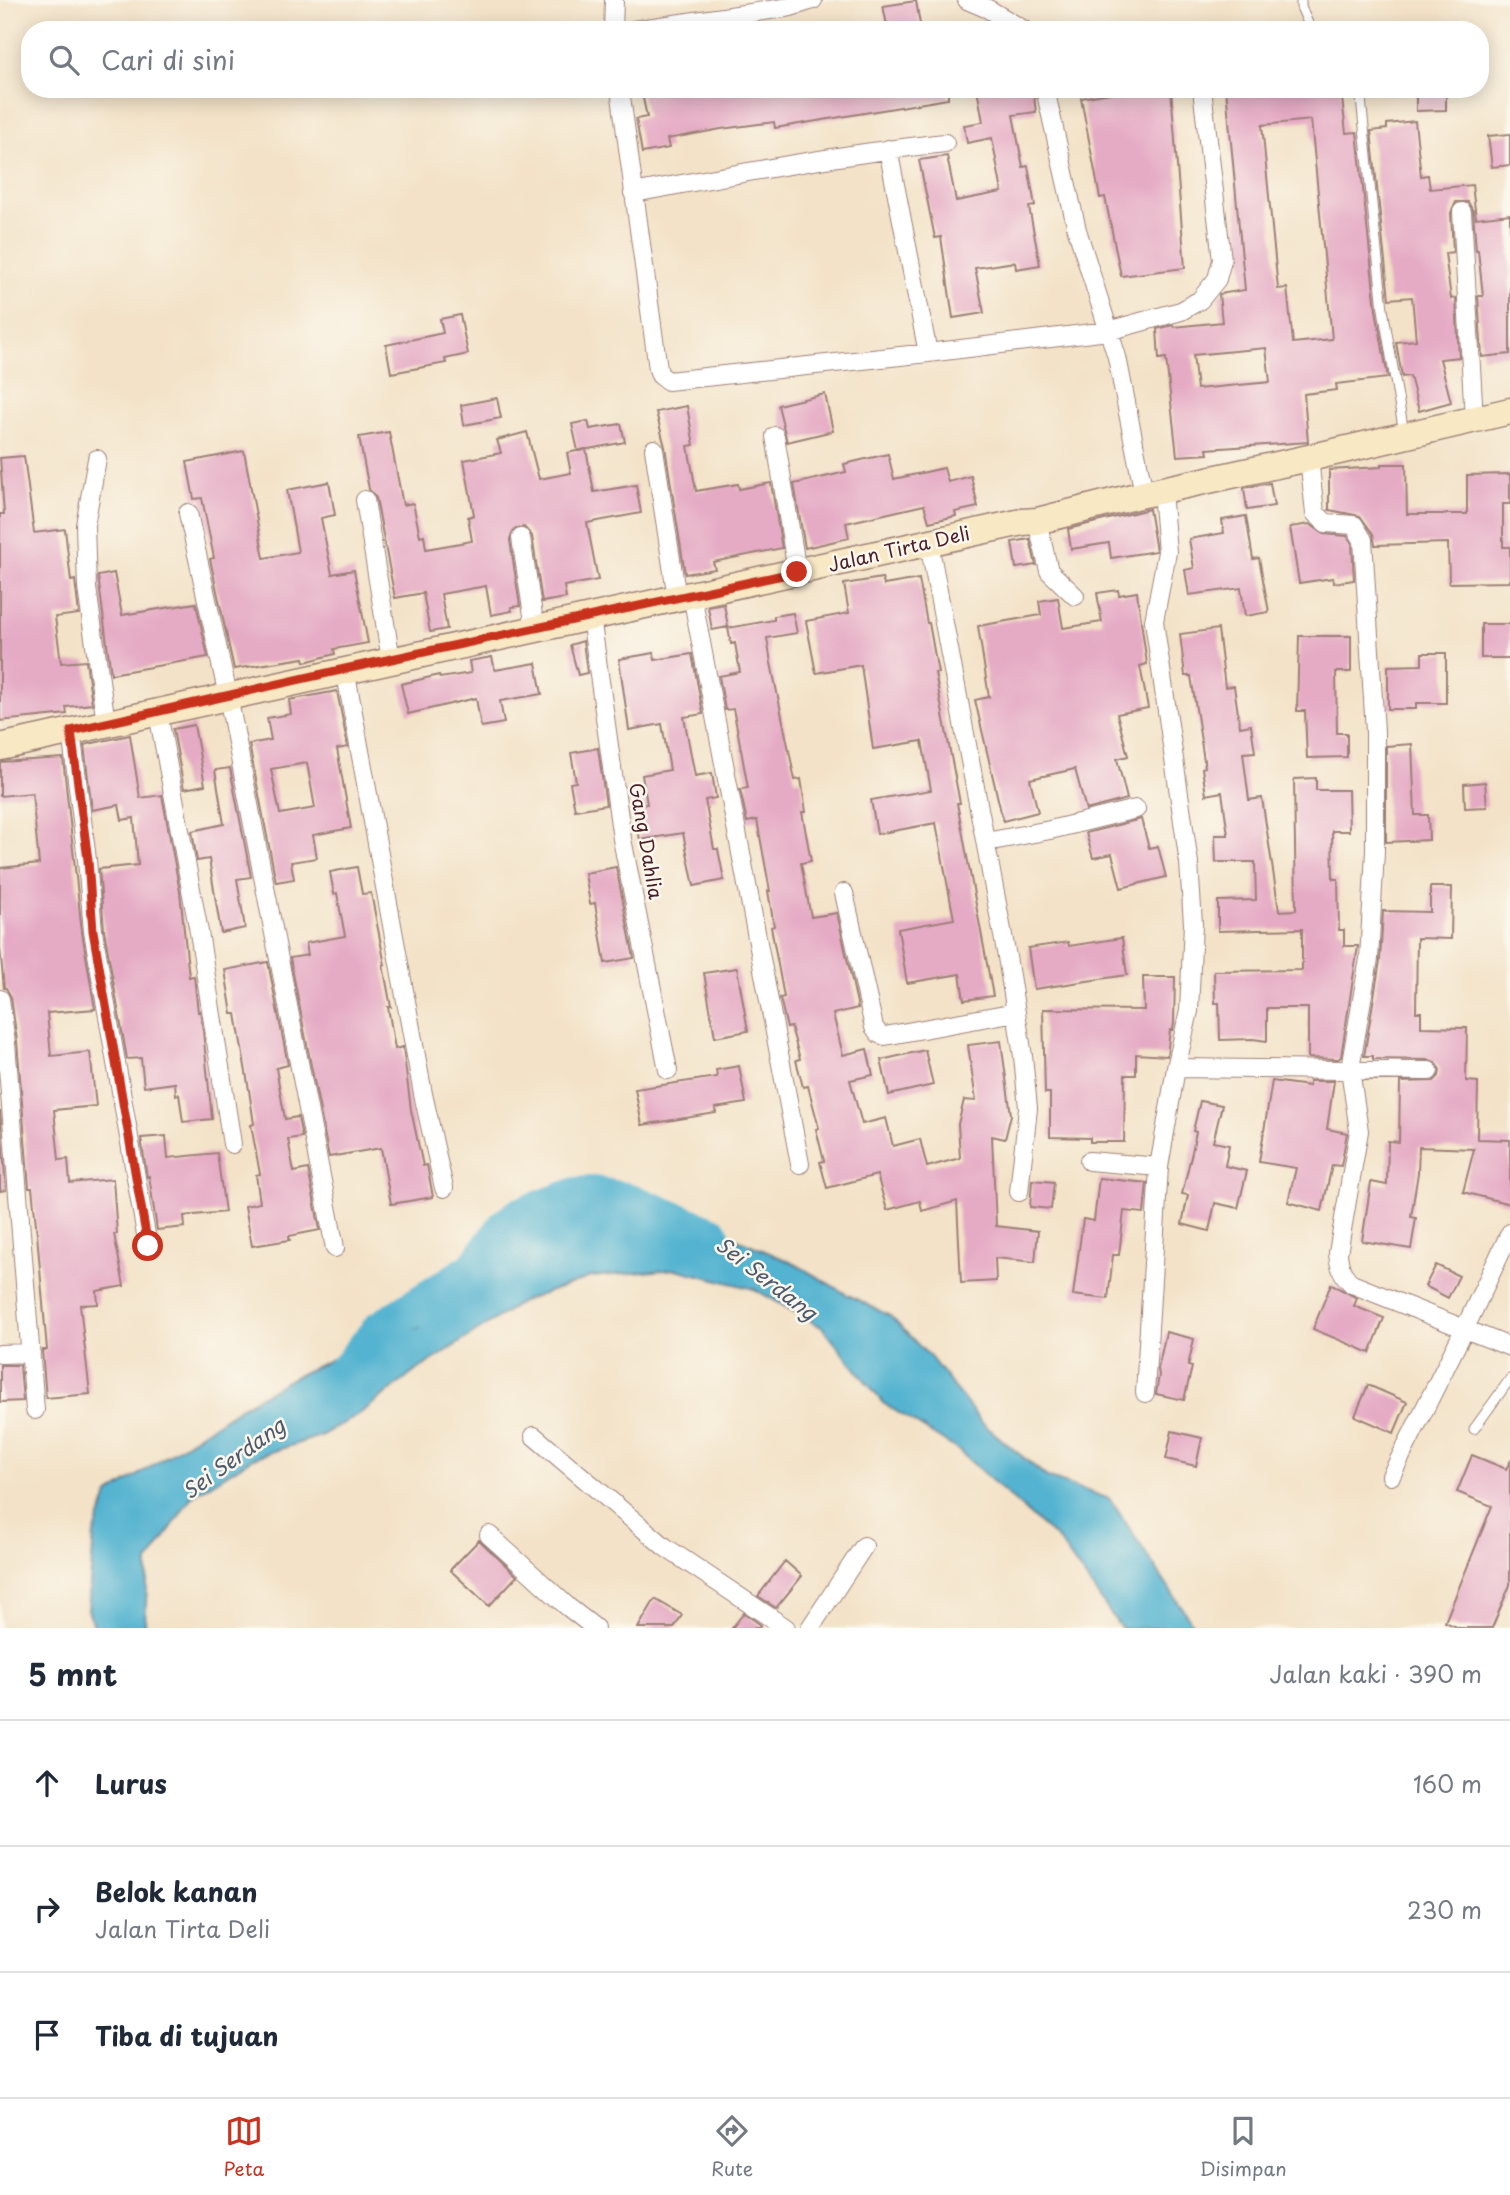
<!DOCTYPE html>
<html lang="id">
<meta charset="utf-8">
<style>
:root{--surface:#fff;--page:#f2f2f3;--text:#1f2937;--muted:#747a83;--line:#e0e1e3;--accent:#c8321e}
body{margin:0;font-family:"Playpen Sans",sans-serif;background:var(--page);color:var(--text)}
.stop{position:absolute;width:21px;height:21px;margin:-16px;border:5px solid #c8321e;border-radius:50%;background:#fff}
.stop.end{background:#c8321e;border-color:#fff;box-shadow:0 2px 7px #0008}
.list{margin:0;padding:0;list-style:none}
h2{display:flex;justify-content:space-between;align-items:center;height:91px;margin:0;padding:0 28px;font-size:30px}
h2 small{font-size:23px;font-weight:400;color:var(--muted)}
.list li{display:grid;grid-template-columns:46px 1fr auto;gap:21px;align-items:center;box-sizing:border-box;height:126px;padding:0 28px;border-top:2px solid var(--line)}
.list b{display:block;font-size:26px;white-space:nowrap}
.list p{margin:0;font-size:23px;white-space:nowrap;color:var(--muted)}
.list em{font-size:23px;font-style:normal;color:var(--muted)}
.icon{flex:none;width:38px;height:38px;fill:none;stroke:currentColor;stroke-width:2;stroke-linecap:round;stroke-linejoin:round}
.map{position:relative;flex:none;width:1510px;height:1628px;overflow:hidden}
.search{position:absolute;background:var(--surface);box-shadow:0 4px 18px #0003;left:21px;right:21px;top:21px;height:77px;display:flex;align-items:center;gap:18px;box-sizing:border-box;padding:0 24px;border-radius:28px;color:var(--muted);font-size:26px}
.sheet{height:469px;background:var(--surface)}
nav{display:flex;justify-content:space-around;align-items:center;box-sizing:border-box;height:98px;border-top:2px solid var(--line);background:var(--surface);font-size:19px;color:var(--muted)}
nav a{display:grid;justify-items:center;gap:4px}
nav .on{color:var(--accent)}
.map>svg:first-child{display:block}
</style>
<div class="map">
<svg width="1510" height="1628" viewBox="0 0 1510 1628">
<rect width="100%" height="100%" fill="#fbf7ec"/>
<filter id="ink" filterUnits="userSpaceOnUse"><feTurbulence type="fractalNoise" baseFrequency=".0143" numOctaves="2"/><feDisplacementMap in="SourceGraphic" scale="14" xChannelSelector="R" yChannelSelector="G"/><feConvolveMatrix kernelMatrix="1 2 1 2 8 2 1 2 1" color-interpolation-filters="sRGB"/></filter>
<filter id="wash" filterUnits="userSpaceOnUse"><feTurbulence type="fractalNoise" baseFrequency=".00686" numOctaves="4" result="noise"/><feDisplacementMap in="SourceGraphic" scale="28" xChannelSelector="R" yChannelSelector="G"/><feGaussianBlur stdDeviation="1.57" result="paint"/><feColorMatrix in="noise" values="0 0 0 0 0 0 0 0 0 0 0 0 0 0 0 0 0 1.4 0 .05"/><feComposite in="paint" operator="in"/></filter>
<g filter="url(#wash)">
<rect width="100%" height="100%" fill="#f3e2c7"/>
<path fill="#52b3d0" stroke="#4e697e" stroke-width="2" d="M609,1208L694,1220L795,1264L848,1295L890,1316L930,1357L982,1423L1047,1477L1110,1499L1195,1628H1121L1059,1541L958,1450L883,1403L823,1328L754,1289L676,1269L591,1277L523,1301L413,1373L358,1415L320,1436L253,1458L192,1496L148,1563L145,1623L148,1628H95L88,1610L94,1534L108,1495L238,1409L294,1377L362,1345L419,1328L465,1258L534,1222Z"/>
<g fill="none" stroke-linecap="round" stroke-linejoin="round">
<path stroke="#52b3d0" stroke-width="38" d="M333,1382L347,1371L381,1329L474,1270L506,1227L521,1216L576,1196L593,1195L629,1202L711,1235"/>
</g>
<g id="blocks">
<path fill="#e5aac4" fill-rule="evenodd" d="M916,1L921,30H888L883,6Z
M641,89H762V93L785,89H948V99L775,128L774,122L721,129L667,139L669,148L642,153L636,119L647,117Z
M977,89H1033L1036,112L1013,115L1023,167L1028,166L1035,206L1029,207L1040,265L1016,269L1015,262L975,268L984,313L953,318L941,237L935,238L919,160L947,156L956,201L1002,192L992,138L967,143L964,125L983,122Z
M1133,89H1171L1185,268L1121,276L1105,197L1100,198L1081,98Z
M1226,89H1341L1346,133L1357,132L1376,310L1388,378L1336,384L1337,390L1304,394L1308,442L1207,449L1208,454L1177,456L1166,358L1159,359L1157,329L1173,325L1174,327L1222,322L1219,294L1245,290ZM1311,120L1332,339L1293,343L1287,288L1278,289L1262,125ZM1266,348L1270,382L1197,389L1193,355Z
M1416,89H1446V110L1416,111Z
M1415,121L1421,176L1428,175L1430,189L1472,185L1476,218L1510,214V354L1482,357L1478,296H1483L1478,250H1476L1473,211L1468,202H1456L1451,213L1453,252L1445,253L1451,299L1456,298L1459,357L1440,359L1451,402L1419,411L1410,376L1402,377L1396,342L1416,340L1412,297L1389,299L1371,131L1387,129V124Z
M1510,134V165L1492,167L1488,136Z
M460,315L468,354L445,359L446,363L391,373L386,345L443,333L440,319Z
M825,394L833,431L787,442L778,405Z
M497,398L501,418L464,425L461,405Z
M687,406L694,445L688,446L696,491L738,484L739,489L771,483L782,548L713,562L715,569L685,574L665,447L656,412Z
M588,421L590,429L621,424L625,442L578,451L572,424Z
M389,432L403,505L413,503L420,536L424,535L426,549L472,541L468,517L474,515L464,460L501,453L497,440L527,432L539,479L571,473L567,453L586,449L594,492L636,485L641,513L587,523L598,580L564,586L566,598L542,602L532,536L524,527L514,529L510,540L520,606L511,607L512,611L491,615L486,586L441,594L447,629L430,632L423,593L395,598L376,498L369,489L359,437Z
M244,451L264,558L298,552L287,490L329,482L335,515L321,518L332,574L354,570L368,643L334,649L335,654L305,662L304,658L234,669L210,559L214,558L202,498L194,499L187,462Z
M888,454L894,479L944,468L948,482L971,476L978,507L955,512L956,516L929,522L924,505L846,523L849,538L805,548L794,484L846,472L844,464Z
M24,456L34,533L65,529L71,581L75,580L79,614L55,617L61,663L86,661L92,704L66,707L67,714L0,721V514H4L0,458Z
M1381,464H1406L1407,514H1467V475L1510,474V504H1503V547H1510V582L1449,583L1448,543L1375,545L1373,534L1360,516L1329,510V470L1381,467Z
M1270,483L1274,506L1247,510L1244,488Z
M1149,509L1156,551L1111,558L1109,543L1071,549L1068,529Z
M1246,516L1253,559L1259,558L1269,612L1245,616L1241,588L1189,595L1185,570L1194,568L1189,539L1224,533L1222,520Z
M1310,524L1324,534L1347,536L1352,543L1354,580L1334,583L1333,578L1299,583L1290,527Z
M1030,539L1036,565L1016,568L1012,542Z
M114,573L122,615L196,603L208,657L111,674L98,576Z
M882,578L884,585L919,579L927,623H929L938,673H935L960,803H957L993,996L964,1000L960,974L907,983L898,929L954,919L946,877L936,823L877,834L871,800L931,790L922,741L873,749L861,665L816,673L806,621L849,613L844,584Z
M1118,590L1119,595L1137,592L1147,664L1140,666L1148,708L1117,714L1128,756L1117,759L1127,799L1086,810L1075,769L1030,779L1038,812L1003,821L975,700L989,697L978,626L1041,615L1039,601L1058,598L1063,628L1102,622L1097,593Z
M724,604L728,627L712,630L708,607Z
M793,613L797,633L767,638L771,663L795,780L801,779L806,812H802L811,861L801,863L811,917L837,913L858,1008L833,1014L843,1055L867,1049L873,1075L850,1080L862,1124L886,1118L893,1146L920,1139L927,1167L960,1158L958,1124L964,1100L976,1101L968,1045L1001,1041L1011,1115L1005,1139L992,1136L996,1226L1038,1231L1035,1262L995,1258L996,1281L961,1283L957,1201L922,1211L920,1201L887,1210L877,1175L827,1188L820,1162L824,1161L816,1129L819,1128L808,1086L803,1087L796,1060L800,1059L791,1027L787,1028L780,998L784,997L771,927L774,926L768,891H770L757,820L747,822L740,789L748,788L737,728L733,709L725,710L719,676L740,672L735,643L731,644L728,628L774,620V616Z
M1481,624H1510V658H1481Z
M1218,629L1225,687L1234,686L1240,727L1251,725L1255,752L1243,753L1249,800L1262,798L1279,911L1296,910L1294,779L1316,778V790H1348L1349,831H1332L1333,879H1338L1339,930H1344V946H1358L1341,1057L1338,1059L1308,1058V1008H1267V1041L1253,1039L1220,1040L1219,1003H1215L1214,971L1302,970V929L1218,931V901L1256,900L1255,862H1216L1215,835H1228L1222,792L1206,795L1202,768L1205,767L1191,676H1185L1180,634Z
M1299,636H1351V672H1336L1337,733H1347V757L1307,758L1305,711H1297Z
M583,641L587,673L578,675L570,645Z
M654,653L655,660L692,654L703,714L684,717L695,776L712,773L716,798L705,800L714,849H718L724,880L694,886L683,833L640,840L634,806L647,804L642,775L670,770L662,724L629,730L619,659Z
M1422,653H1446V703H1416V709H1388V666L1422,665Z
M492,657L495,670L536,663L542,694L500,701L504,723L481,727L476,698L408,714L401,684L439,675L440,678L471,673L469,661Z
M337,691L348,747L337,749L351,828L313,835L317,858L291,862L294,879L276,882L249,744L271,740L267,718L291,714L289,700ZM307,763L315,808L280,814L271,769Z
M194,725L205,785L184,789L173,729Z
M130,735L140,798L162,795L180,892L189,977L194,976L198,1012L200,1011L203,1031L212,1119L183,1122L179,1094L176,1095L175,1083L144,1087L141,1058L127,1059L104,930L99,869L138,865L134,818L122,820L119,805L92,810L84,745Z
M1412,744L1415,815H1428L1429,840L1386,842V746Z
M598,748L606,805L575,810L570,783L576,782L571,753Z
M63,758L82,932L95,1009L47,1013L51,1056L90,1052L96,1106L54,1110L59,1160L68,1159L70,1183L113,1179L117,1234H114L124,1286L97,1291L98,1304L80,1305L90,1394L46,1398L42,1350H47L37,1234L32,1188H29L17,1041L11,997L6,988H4L0,948V868L39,864L32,793L0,796V762Z
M230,768L251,877L237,879L245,928L221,933L209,859L197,861L192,831L224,824L215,770Z
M1485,782L1487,807L1465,808L1464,784Z
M1141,819L1149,848L1158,846L1166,877L1121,888L1112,854L1093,858L1086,833Z
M357,867L362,894L371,893L385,965H383L391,1007H388L395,1049L403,1047L411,1110L423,1166L427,1165L433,1197L391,1204L381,1148L329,1157L290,958L308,955L306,943L345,936L337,893L334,894L330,872Z
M616,867L634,958L605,963L595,903L590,904L585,873Z
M1430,887H1452L1451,939L1417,938L1416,1012H1421V1027L1467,1028L1466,1081L1478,1082L1477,1139L1510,1140V1204L1463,1192L1474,1149L1419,1147L1418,1173L1411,1217L1416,1218L1411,1249L1362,1241L1371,1182L1387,1185L1388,1141L1399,1142L1400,1082L1434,1081L1439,1076L1440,1070L1435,1062L1430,1060L1373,1059V1056H1364L1380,961L1383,911L1430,912Z
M1122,938L1127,975L1034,989L1028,948L1068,942L1069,946Z
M268,962L288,1065L276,1068L285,1119L298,1117L302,1137L288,1139L294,1172L308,1169L320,1230L289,1236L290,1240L252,1246L245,1206L260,1203L256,1175L260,1174L251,1125L254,1124L249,1090L236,1014H232L225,970Z
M737,968L748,1031L715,1037L704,973Z
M1143,977H1175L1174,1023L1173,1030H1170L1167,1056L1136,1054V1075H1125L1124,1142H1090V1138L1050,1137V1093H1045L1043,1009L1144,1010Z
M925,1050L933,1085L889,1095L881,1060Z
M739,1066L746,1103L715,1108L716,1113L642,1125L635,1089L717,1077L716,1070Z
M1272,1081L1309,1086V1081H1334L1327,1129L1347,1133L1341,1166L1332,1165L1322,1211L1288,1202L1296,1168L1259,1162Z
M1200,1101L1222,1105L1213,1142L1229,1145L1225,1166L1247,1171L1238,1208L1215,1203L1209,1231L1182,1224L1188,1195L1182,1194L1192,1152L1196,1132L1193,1131Z
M0,1111L6,1190L0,1191Z
M166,1136L168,1158L217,1153L225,1212L184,1216L185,1227L157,1230L149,1176L147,1177L141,1138Z
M1099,1178L1147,1183L1144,1213L1124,1211L1119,1255H1113L1108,1299L1073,1295L1083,1219L1094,1221Z
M1032,1180L1054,1182L1051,1209L1030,1207Z
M1436,1265L1459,1276L1448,1298L1425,1286Z
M1331,1284L1357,1298L1354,1306L1384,1318L1370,1353L1313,1329Z
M1166,1332L1194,1339L1188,1366L1192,1367L1184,1400L1156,1394L1159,1375L1158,1369Z
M0,1365H20L23,1401L0,1402Z
M1368,1385L1407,1402L1394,1433L1355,1416Z
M1172,1431L1202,1438L1196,1466L1166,1459Z
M1472,1455L1506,1469L1510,1462V1585L1492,1628H1459L1445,1622L1492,1506L1457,1492Z
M479,1540L517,1576L489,1606L450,1570Z
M785,1561L802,1576L776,1608L758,1596Z
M655,1599L682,1615L674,1628H638Z
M744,1613L761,1625L759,1628H732Z"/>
</g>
</g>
<g filter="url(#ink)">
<use href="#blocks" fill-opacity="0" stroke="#9e8079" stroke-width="2"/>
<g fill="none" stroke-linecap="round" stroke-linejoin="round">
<g stroke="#9e8079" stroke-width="11">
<path id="lane" d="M1301,0V7L1311,30
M1360,89L1383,309L1404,433
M1474,1429L1510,1379"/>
</g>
<g stroke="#9e8079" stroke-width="20">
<path id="street" d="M967,0L988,9L1024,30
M613,30L614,0
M633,30L791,7L813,0
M620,89L658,369L660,375L668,381L928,353L1108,331L1181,311L1200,300L1217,279L1222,260L1202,89
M1045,89L1077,230L1117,357L1144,494
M888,149L928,353
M633,193C737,174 840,154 945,143
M1462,212L1474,419
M775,436L797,572
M654,449L677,598
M1309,458L1315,513L1326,523L1354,525L1363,540L1375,731V851L1369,959L1350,1069L1359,1131L1338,1253C1339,1267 1342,1274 1352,1284L1510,1347
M97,459L85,525L87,588L106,723
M365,500L391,660
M188,513L228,696L335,1248
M1037,521L1049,571L1075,596
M521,538L535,628
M929,543L1007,957L1023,1056L1028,1108L1019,1192
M692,595L800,1164
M591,617L622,839L668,1070
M345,669L423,1094L444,1188
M158,713L199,932L232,1144
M71,731L87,860L93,931L148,1246
M986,842L1050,830L1136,809
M844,893L874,1027L879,1034L885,1036L1016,1012
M0,999L6,1043L35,1410
M1176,1068L1429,1071
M1089,1161L1159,1167
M0,1354L31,1353
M1145,1393L1159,1167L1176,1068L1189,1011L1193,924L1189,863L1154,621L1167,552L1162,491
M534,1436L665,1547L786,1628
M1391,1476L1465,1328L1510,1233
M489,1535L568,1607L595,1628
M810,1628L864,1546"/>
</g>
<g stroke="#9e8079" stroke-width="29">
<path id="secondary" d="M0,747L1022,522L1037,521L1144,494L1309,458L1510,411"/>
</g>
<use href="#lane" stroke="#fff" stroke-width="9"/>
<use href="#street" stroke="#fff" stroke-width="18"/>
<use href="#secondary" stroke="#f8e8c3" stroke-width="26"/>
</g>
</g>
<g fill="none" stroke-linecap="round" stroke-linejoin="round" filter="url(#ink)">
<path stroke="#c8321e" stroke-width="9" d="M148,1246L93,931L88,860L71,731L345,669L797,572"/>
</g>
<g text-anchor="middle" stroke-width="5" stroke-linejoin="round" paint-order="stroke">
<g font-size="19" fill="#4a1f2b" stroke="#fbf7ec">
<text transform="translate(899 549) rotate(-13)" y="7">Jalan Tirta Deli</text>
<text transform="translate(646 841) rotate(80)" y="7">Gang Dahlia</text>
</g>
<g font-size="21" font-style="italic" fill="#4d5a6d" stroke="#fbf7ec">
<text transform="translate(766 1279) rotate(38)" y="7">Sei Serdang</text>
<text transform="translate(234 1459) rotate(-36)" y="7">Sei Serdang</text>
</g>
</g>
</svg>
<div class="stop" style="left:148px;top:1246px"></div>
<div class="stop end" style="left:797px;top:572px"></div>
<div class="search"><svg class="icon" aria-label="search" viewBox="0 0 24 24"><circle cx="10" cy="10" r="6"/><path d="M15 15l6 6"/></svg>Cari di sini</div>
</div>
<section class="sheet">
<h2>5 mnt<small>Jalan kaki · 390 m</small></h2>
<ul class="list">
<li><svg class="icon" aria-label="ahead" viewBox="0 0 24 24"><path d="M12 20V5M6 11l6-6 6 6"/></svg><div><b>Lurus</b></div><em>160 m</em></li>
<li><svg class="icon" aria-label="right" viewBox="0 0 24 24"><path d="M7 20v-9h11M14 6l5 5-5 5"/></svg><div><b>Belok kanan</b><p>Jalan Tirta Deli</p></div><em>230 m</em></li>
<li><svg class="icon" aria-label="arrive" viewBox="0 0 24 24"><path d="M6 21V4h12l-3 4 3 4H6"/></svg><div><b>Tiba di tujuan</b></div></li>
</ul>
</section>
<nav>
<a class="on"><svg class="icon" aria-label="map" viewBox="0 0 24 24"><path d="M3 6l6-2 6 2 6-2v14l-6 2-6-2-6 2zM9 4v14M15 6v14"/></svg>Peta</a>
<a><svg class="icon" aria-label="directions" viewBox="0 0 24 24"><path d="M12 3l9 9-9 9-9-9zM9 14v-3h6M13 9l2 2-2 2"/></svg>Rute</a>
<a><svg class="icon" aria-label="saved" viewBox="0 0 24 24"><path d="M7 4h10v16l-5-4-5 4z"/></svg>Disimpan</a>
</nav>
